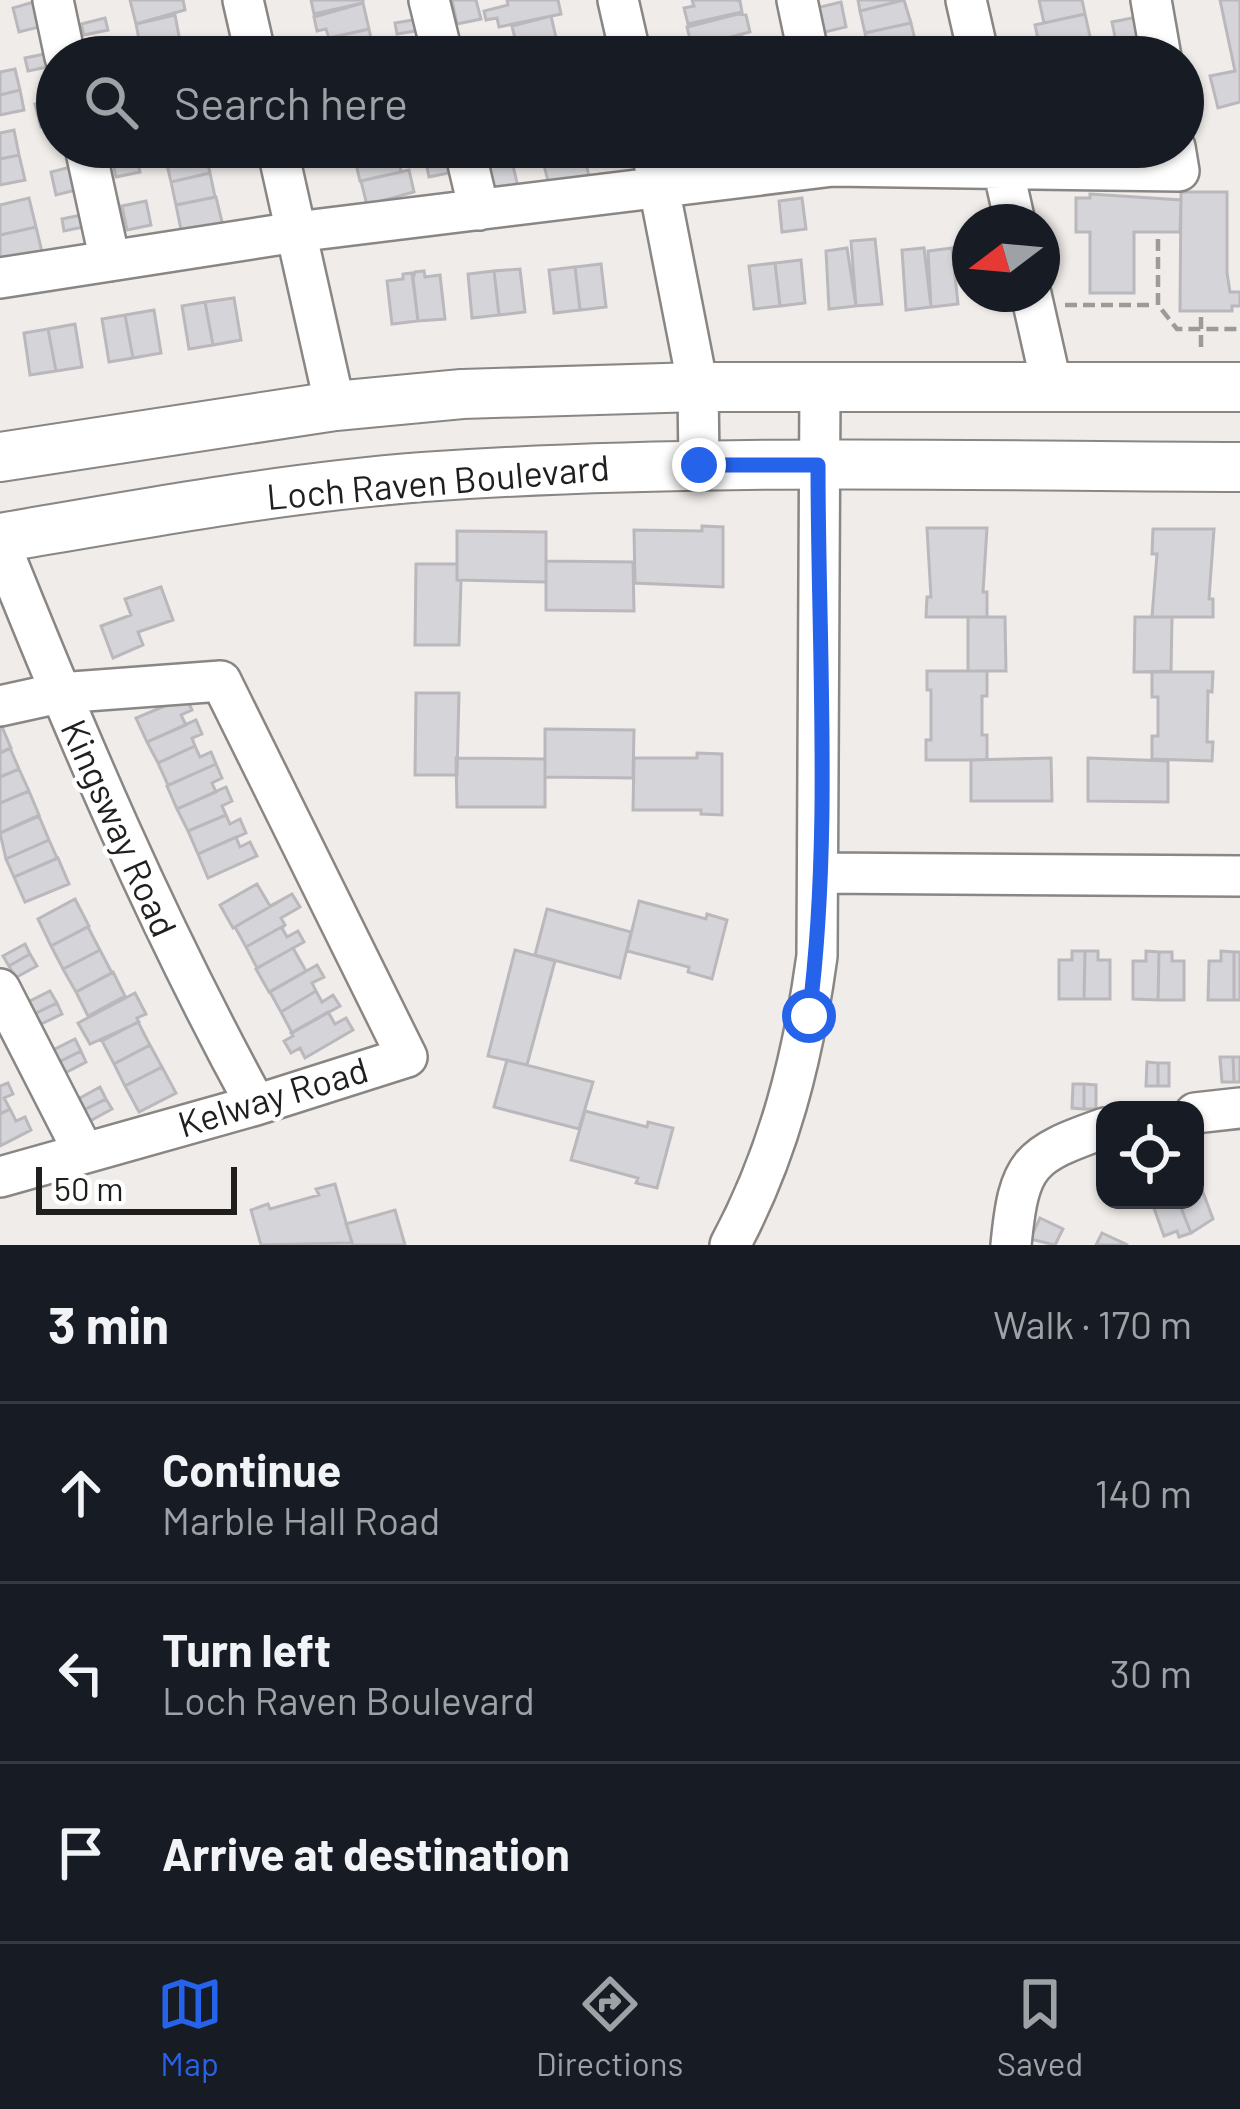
<!DOCTYPE html>
<meta charset="utf-8">
<style>
:root{--surface:#171b24;--page:#242831;--text:#f1f3f6;--muted:#9ea1a6;--line:#363941;--accent:#2563eb}
body{margin:0;font-family:Barlow,sans-serif;background:var(--page);color:var(--text)}
.controls{position:absolute;right:36px;bottom:36px;display:grid;overflow:hidden;border-radius:24px;box-shadow:0 3px 9px #0004}
.controls button{width:108px;height:108px;display:grid;place-items:center;padding:0;border:0;border-bottom:3px solid var(--line);background:var(--surface);color:var(--text);font:60px sans-serif}
.compass{position:absolute;left:952px;top:204px;width:108px;height:108px;border-radius:50%;background:var(--surface);box-shadow:0 3px 9px #0004;rotate:254deg}
.scale{position:absolute;left:36px;bottom:30px;width:201px;box-sizing:border-box;padding-left:12px;border:6px solid #201f1e;border-top:0;font-size:33px;line-height:42px;white-space:nowrap;color:#201f1e;-webkit-text-stroke:9px #fff;paint-order:stroke}
.stop{position:absolute;width:36px;height:36px;margin:-27px;border:9px solid #2563eb;border-radius:50%;background:#fff}
.stop.end{background:#2563eb;border-color:#fff;box-shadow:0 3px 12px #0008}
.list{margin:0;padding:0;list-style:none}
h2{display:flex;justify-content:space-between;align-items:center;height:156px;margin:0;padding:0 48px;font-size:51px}
h2 small{font-size:39px;font-weight:400;color:var(--muted)}
.list li{display:grid;grid-template-columns:78px 1fr auto;gap:36px;align-items:center;box-sizing:border-box;height:180px;padding:0 48px;border-top:3px solid var(--line)}
.list b{display:block;font-size:45px;white-space:nowrap}
.list p{margin:0;font-size:39px;white-space:nowrap;color:var(--muted)}
.list em{font-size:39px;font-style:normal;color:var(--muted)}
.icon{flex:none;width:66px;height:66px;fill:none;stroke:currentColor;stroke-width:2;stroke-linecap:round;stroke-linejoin:round}
.map{position:relative;flex:none;width:1240px;height:1245px;overflow:hidden}
.search{position:absolute;background:var(--surface);box-shadow:0 3px 9px #0004;left:36px;right:36px;top:36px;height:132px;display:flex;align-items:center;gap:30px;box-sizing:border-box;padding:0 42px;border-radius:66px;color:var(--muted);font-size:45px}
.sheet{height:696px;background:var(--surface)}
nav{display:flex;justify-content:space-around;align-items:center;box-sizing:border-box;height:168px;border-top:3px solid var(--line);background:var(--surface);font-size:33px;color:var(--muted)}
nav a{display:grid;justify-items:center;gap:6px}
nav .on{color:var(--accent)}
.map>svg:first-child{display:block}
</style>
<div class="map">
<svg width="1240" height="1245" viewBox="0 0 1240 1245">
<rect width="100%" height="100%" fill="#efece9"/>
<path fill="#d5d4d8" stroke="#bab8bc" stroke-width="3" d="M130,0H183L185,10L136,24Z
M311,0H363V3L314,14Z
M452,0H476L481,19L457,24Z
M507,0H558L561,14L499,27L497,18L486,20L484,11L508,5Z
M692,0H735L740,1L742,12L688,24L684,8L694,6Z
M858,0H904L860,11Z
M904,0L911,23L865,33L860,11Z
M1039,0H1082L1085,14L1044,23Z
M1220,0H1240V102L1218,108L1210,76L1235,71Z
M37,1L43,26L19,32L13,8Z
M841,2L846,27L821,33L816,8Z
M363,3L369,29L329,38L326,29L317,31L314,17Z
M738,14L746,15L750,32L692,47L687,27Z
M1085,14L1091,41L1041,53L1035,25Z
M175,15L180,41L141,49L136,24Z
M551,16L557,42L518,51L512,26Z
M1137,17L1141,42L1117,47L1112,22Z
M105,18L108,30L84,35L81,24Z
M419,19L421,30L397,34L395,23Z
M911,23L917,49L870,57L865,33Z
M369,29L374,53L323,57L321,47L330,45L329,38Z
M742,36L747,57H704L701,46Z
M786,40L790,57H765L762,45Z
M180,41L184,57H143L141,49Z
M1091,41L1095,57H1051L1050,51Z
M557,42L560,54L569,52L571,57H519L518,51Z
M111,44L114,57H89L87,49Z
M487,47L489,57H464L463,53Z
M917,49L918,57H882Z
M49,53L52,66L28,71L25,58Z
M15,69L20,90L0,95V72Z
M20,90L24,110L0,115V95Z
M57,99V124L41,127L35,104Z
M14,130L19,155L0,159V133Z
M163,147H204L165,156Z
M204,147L210,173L171,182L165,156Z
M396,147L401,172L360,181L354,155Z
M540,147H581V148L542,157Z
M582,147L583,151L593,149L595,162L586,164L589,176L549,185L542,157Z
M715,147H768L770,157L729,167L727,156L718,158Z
M134,148L140,172L116,177L111,154Z
M448,148L453,172L429,177L424,153Z
M510,153L518,187L494,192L487,158Z
M19,155L25,180L0,185V159Z
M74,166L80,189L56,195L51,172Z
M409,170L414,192L367,205L361,181Z
M210,173L215,197L176,205L171,182Z
M1181,192H1227V273L1230,292H1240V306H1232V311H1180Z
M1090,194L1181,200L1180,232H1134V293H1090V232H1076V198H1090Z
M216,197L223,226L182,235L176,205Z
M29,198L36,227L0,235V205Z
M802,198L806,229L782,232L779,201Z
M146,201L151,225L127,230L122,206Z
M86,214L88,226L64,231L62,219Z
M36,227L42,252L0,262V235Z
M875,239L882,304L856,306L851,241Z
M847,248L856,306L829,309L826,251Z
M924,248L931,307L906,310L902,250Z
M952,248L958,304L931,307L928,251Z
M801,260L805,303L780,306L775,263Z
M775,263L780,306L754,309L749,266Z
M601,264L606,307L580,310L575,267Z
M575,267L580,310L554,313L549,270Z
M520,269L525,312L499,315L494,271Z
M424,271L425,277L440,275L445,319L418,321L413,278L415,272Z
M494,271L499,315L472,318L468,274Z
M412,273L418,321L392,324L387,281L403,279V274Z
M234,298L241,340L213,345L205,302Z
M205,302L213,345L189,349L182,306Z
M154,310L161,353L133,358L125,315Z
M125,315L133,358L109,362L102,319Z
M75,324L82,367L56,371L48,329Z
M48,329L56,371L30,375L24,333Z
M702,526L723,527V587L635,583L634,530L702,531Z
M927,528H987L983,592H987V617H926L927,597H931Z
M1153,529H1214L1209,599H1213V617H1152L1157,554H1152Z
M457,531L546,532V582L457,580Z
M546,561L633,562L634,611L546,610Z
M416,564H457V580L461,581L459,645H415Z
M161,587L173,620L138,632L143,645L113,658L101,626L131,615L125,599Z
M968,617H1005L1006,671H968Z
M1135,617H1172L1171,671L1134,672Z
M927,671H987V696H982V735H987V760H926V740H931V690H927Z
M1152,672H1213L1212,692L1208,691L1207,742H1213L1212,761L1152,759V736H1158V697H1152Z
M416,693H459L457,775H415Z
M186,697L192,710L181,715L186,725L147,742L136,718Z
M196,720L202,734L192,738L195,746L158,763L147,742Z
M0,722L11,748L0,753Z
M545,729L634,730L633,778L545,777Z
M195,746L200,757L211,752L216,764L168,785L158,763Z
M10,748L19,769L0,777V753Z
M697,753L722,754V815L701,814V810H633L634,758H697Z
M456,758L545,759V807H457Z
M1051,758L1052,801H971V760Z
M1088,758L1168,761V802L1088,801Z
M216,764L222,778L212,783L216,792L177,809L167,786Z
M19,769L29,791L0,803V777Z
M226,787L232,801L222,806L226,815L188,831L177,809Z
M29,791L39,815L0,833V803Z
M226,815L230,824L240,819L246,833L198,854L188,831Z
M39,816L49,840L6,859L0,833Z
M236,837L240,847L250,842L257,856L208,878L198,854Z
M49,840L57,858L14,877L6,859Z
M58,858L69,884L25,902L14,877Z
M257,884L270,906L292,894L233,928L220,905Z
M292,894L300,907L281,918L285,925L246,947L235,927Z
M75,899L89,926L51,946L38,919Z
M639,901L706,919L707,914L727,920L712,979L688,972L689,967L627,951Z
M547,909L631,932L620,978L535,955Z
M285,925L282,928L287,937L298,931L304,942L257,968L246,947Z
M88,927L100,950L63,969L51,946Z
M25,944L30,954L9,966L3,956Z
M293,948L306,971L269,992L256,969Z
M100,950L112,973L76,992L63,969Z
M515,950L555,961L527,1065L488,1056Z
M1072,951H1085L1084,999H1059V960H1072Z
M1085,951H1098V960H1110V999H1084Z
M1146,951L1159,952L1158,1000L1133,999V961H1146Z
M1221,951L1234,952V1000H1208L1209,961H1221Z
M1159,952H1172V961H1184V1000H1158Z
M1234,952H1240V1000H1234Z
M30,954L37,966L15,978L9,966Z
M317,965L324,977L312,983L316,991L281,1012L270,992Z
M113,972L125,996L88,1016L76,992Z
M50,991L57,1003L34,1014L28,1002Z
M316,991L322,1002L333,995L340,1006L292,1033L281,1012Z
M135,993L146,1014L137,1018L139,1022L90,1044L78,1023Z
M57,1003L62,1014L39,1025L34,1014Z
M328,1012L335,1024L346,1018L353,1030L305,1058L300,1048L291,1053L284,1041L293,1036L291,1033Z
M138,1022L150,1045L114,1064L102,1041Z
M75,1039L81,1051L59,1062L53,1050Z
M150,1045L162,1067L125,1086L114,1064Z
M81,1051L86,1062L65,1073L59,1062Z
M1220,1057H1233L1234,1082H1222Z
M1233,1057H1240V1082H1234Z
M507,1060L593,1082L579,1129L494,1107Z
M1147,1062L1158,1063V1086H1146Z
M1158,1063H1169V1086H1158Z
M162,1067L176,1093L139,1112L125,1086Z
M8,1083L13,1094L4,1098L10,1109L0,1114V1086Z
M1073,1084H1084V1109L1072,1108Z
M1084,1084L1096,1085V1109H1084Z
M100,1087L106,1099L84,1110L78,1099Z
M106,1099L112,1109L90,1121L84,1110Z
M10,1109L16,1121L25,1117L31,1130L0,1146V1114Z
M585,1111L647,1127L648,1122L673,1128L657,1188L636,1183L638,1178L571,1160Z
M1198,1179L1213,1219L1191,1233L1178,1200H1195Z
M335,1184L352,1243L261,1245L251,1210L268,1204L270,1209L319,1195L316,1189Z
M1151,1200H1178L1191,1233L1179,1237L1177,1231L1164,1236Z
M395,1210L405,1245H353L346,1224Z
M1040,1218L1063,1229L1055,1245L1030,1239Z
M1102,1233L1128,1245H1096Z"/>
<g fill="none" stroke-linecap="round" stroke-linejoin="round">
<g stroke="#898683" stroke-width="44">
<path id="minor" d="M53,0L65,57
M243,0L256,57
M429,0L443,57
M618,0L631,57
M797,0L809,57
M966,0L979,57
M1151,0L1161,57
M85,147L110,261
M277,147L335,406
M464,147L479,210
M651,147L698,387L699,465
M999,151L1015,222
M0,278L296,232L833,166L1179,171L1175,147
M1031,294L1052,387
M0,544C78,739 155,920 256,1105
M0,706L59,693L221,681L407,1057L256,1105L0,1177
M820,873L1240,876
M0,989L84,1153
M1195,1113L1240,1108
M730,1245C779,1154 803,1058 817,956L820,387
M1011,1245C1019,1163 1028,1155 1105,1128"/>
</g>
<g stroke="#898683" stroke-width="52">
<path id="major" d="M0,457L335,406L462,394L698,387H1240
M0,538C140,514 281,488 423,477C695,458 968,466 1240,467"/>
</g>
<path stroke="#9d9b99" stroke-width="4.5" stroke-dasharray="12 6" stroke-linecap="butt" d="M1158,239V305L1177,329H1240
M1065,305H1155
M1201,317V347"/>
<use href="#minor" stroke="#fff" stroke-width="39"/>
<use href="#major" stroke="#fff" stroke-width="48"/>
</g>
<g fill="none" stroke-linecap="round" stroke-linejoin="round">
<path stroke="#2563eb" stroke-width="15" d="M699,465H818C818,646 832,838 809,1016"/>
</g>
<g text-anchor="middle" stroke-width="9" stroke-linejoin="round" paint-order="stroke">
<g font-size="36" fill="#201f1e" stroke="#fff">
<text transform="translate(438 482) rotate(-5)" y="13">Loch Raven Boulevard</text>
<text transform="translate(119 828) rotate(66)" y="13">Kingsway Road</text>
<text transform="translate(273 1097) rotate(-17)" y="13">Kelway Road</text>
</g>
</g>
</svg>
<div class="controls">
<button><svg class="icon" aria-label="locate" viewBox="0 0 24 24"><circle cx="12" cy="12" r="6"/><path d="M12 2v4M12 18v4M2 12h4M18 12h4"/></svg></button>
</div>
<svg class="compass" viewBox="-18 -18 36 36"><path d="M0-13l5 13h-10z" fill="#e53935"/><path d="M0 13l5-13h-10z" fill="#9ea1a6"/></svg>
<div class="scale">50 m</div>
<div class="stop" style="left:809px;top:1016px"></div>
<div class="stop end" style="left:699px;top:465px"></div>
<div class="search"><svg class="icon" aria-label="search" viewBox="0 0 24 24"><circle cx="10" cy="10" r="6"/><path d="M15 15l6 6"/></svg>Search here</div>
</div>
<section class="sheet">
<h2>3 min<small>Walk · 170 m</small></h2>
<ul class="list">
<li><svg class="icon" aria-label="ahead" viewBox="0 0 24 24"><path d="M12 20V5M6 11l6-6 6 6"/></svg><div><b>Continue</b><p>Marble Hall Road</p></div><em>140 m</em></li>
<li><svg class="icon" aria-label="left" viewBox="0 0 24 24"><path d="M17 20v-9H6M10 6l-5 5 5 5"/></svg><div><b>Turn left</b><p>Loch Raven Boulevard</p></div><em>30 m</em></li>
<li><svg class="icon" aria-label="arrive" viewBox="0 0 24 24"><path d="M6 21V4h12l-3 4 3 4H6"/></svg><div><b>Arrive at destination</b></div></li>
</ul>
</section>
<nav>
<a class="on"><svg class="icon" aria-label="map" viewBox="0 0 24 24"><path d="M3 6l6-2 6 2 6-2v14l-6 2-6-2-6 2zM9 4v14M15 6v14"/></svg>Map</a>
<a><svg class="icon" aria-label="directions" viewBox="0 0 24 24"><path d="M12 3l9 9-9 9-9-9zM9 14v-3h6M13 9l2 2-2 2"/></svg>Directions</a>
<a><svg class="icon" aria-label="saved" viewBox="0 0 24 24"><path d="M7 4h10v16l-5-4-5 4z"/></svg>Saved</a>
</nav>
